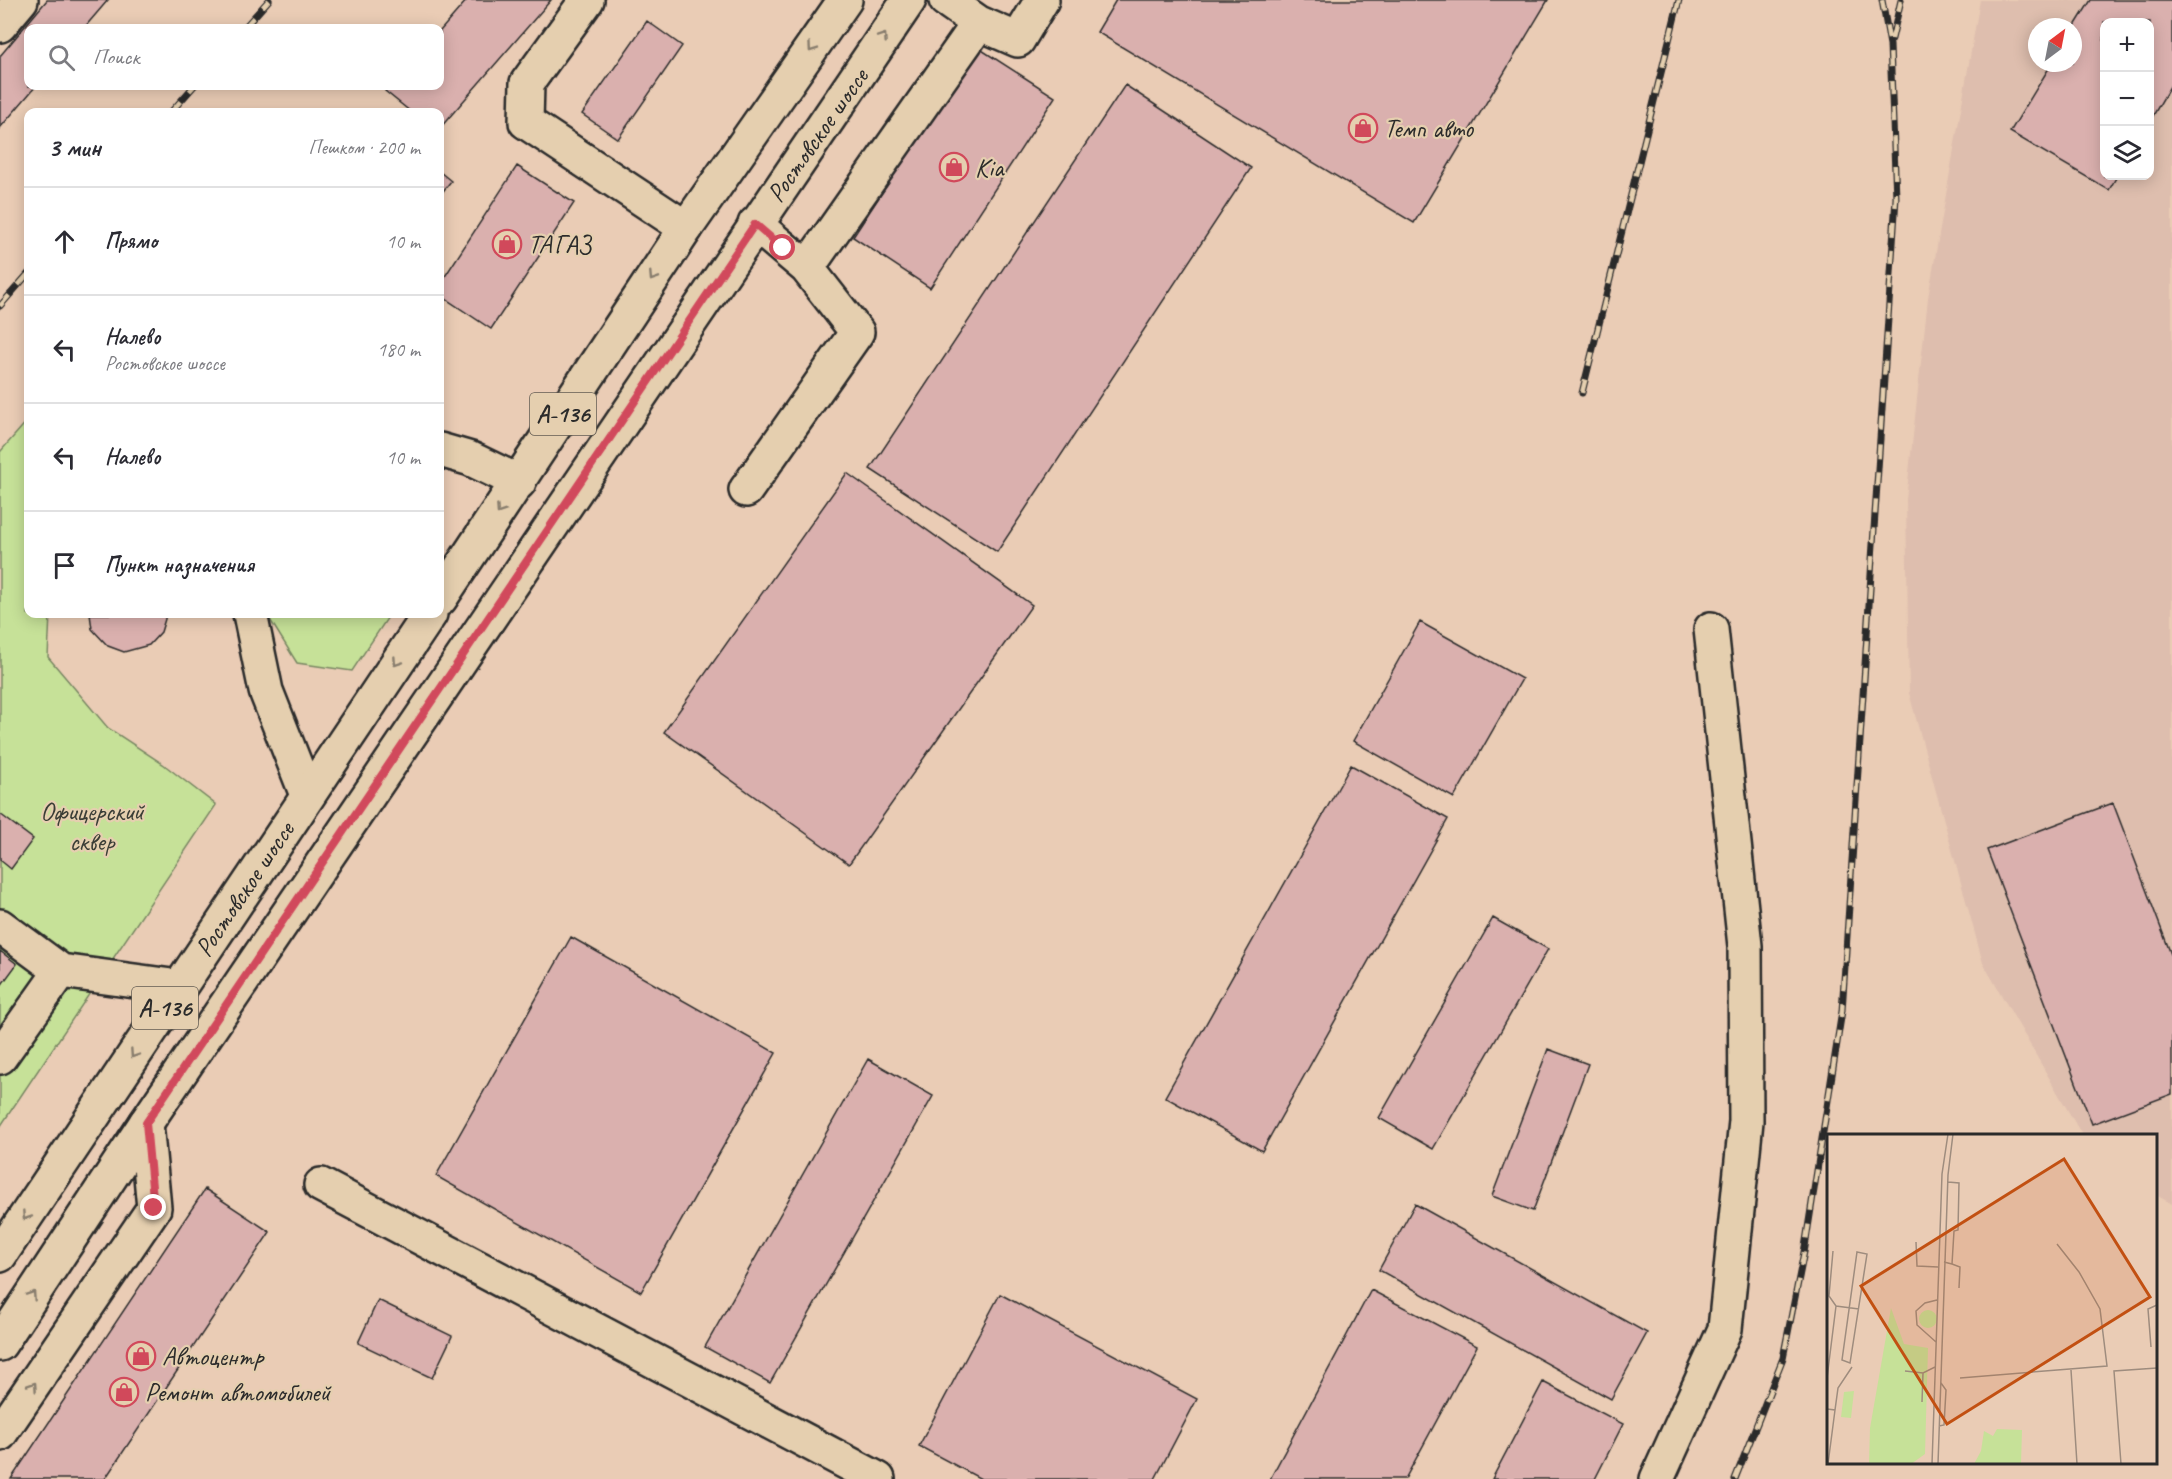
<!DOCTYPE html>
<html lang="ru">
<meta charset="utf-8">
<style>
:root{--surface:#fff;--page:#f7f7f7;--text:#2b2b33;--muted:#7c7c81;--line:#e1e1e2}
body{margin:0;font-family:Caveat,sans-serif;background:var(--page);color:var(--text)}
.controls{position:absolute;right:18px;top:18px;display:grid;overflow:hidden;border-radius:12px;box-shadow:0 3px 15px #0003}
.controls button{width:54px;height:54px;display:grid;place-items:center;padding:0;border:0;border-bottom:2px solid var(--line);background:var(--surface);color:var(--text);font:30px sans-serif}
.compass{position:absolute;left:2028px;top:18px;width:54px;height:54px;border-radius:50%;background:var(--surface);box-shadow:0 3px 15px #0003;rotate:32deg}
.stop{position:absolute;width:18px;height:18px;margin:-14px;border:4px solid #d1495b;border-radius:50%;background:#fff}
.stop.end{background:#d1495b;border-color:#fff;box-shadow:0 2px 6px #0008}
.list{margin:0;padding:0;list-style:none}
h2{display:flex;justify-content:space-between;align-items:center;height:78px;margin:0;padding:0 24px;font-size:26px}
h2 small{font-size:20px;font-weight:400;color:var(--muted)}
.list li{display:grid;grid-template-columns:39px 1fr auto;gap:18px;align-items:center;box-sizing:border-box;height:108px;padding:0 24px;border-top:2px solid var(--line)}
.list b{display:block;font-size:22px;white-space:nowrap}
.list p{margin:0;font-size:20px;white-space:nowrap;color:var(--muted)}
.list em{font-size:20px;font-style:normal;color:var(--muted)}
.icon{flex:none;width:33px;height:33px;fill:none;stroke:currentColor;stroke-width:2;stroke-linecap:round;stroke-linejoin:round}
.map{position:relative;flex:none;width:2172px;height:1479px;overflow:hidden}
.search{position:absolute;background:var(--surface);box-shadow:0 3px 15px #0003;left:24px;top:24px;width:420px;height:66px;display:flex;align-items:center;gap:15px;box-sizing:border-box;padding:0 21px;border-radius:12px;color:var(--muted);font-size:22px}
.panel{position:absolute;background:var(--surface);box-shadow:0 3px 15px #0003;left:24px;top:108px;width:420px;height:510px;border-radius:12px}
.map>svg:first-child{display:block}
</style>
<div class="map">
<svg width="2172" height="1479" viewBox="0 0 2172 1479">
<rect width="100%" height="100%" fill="#eaccb5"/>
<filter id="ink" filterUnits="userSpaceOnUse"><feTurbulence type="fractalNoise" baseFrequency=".0167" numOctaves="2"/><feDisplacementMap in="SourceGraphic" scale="12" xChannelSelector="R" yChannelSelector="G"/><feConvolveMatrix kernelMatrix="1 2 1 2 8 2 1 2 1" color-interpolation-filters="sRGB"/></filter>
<g filter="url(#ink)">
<path fill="#debeae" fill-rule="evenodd" d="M1980,0H2172V1204L2156,1195V1136L2082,1135L1983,963L1909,693L1906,500L1928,298ZM2104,22H2150V176H2104ZM2037,27H2073V63H2037Z"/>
<path fill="#c6e198" stroke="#788662" stroke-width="1.5" d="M28,420V614H50L48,657L108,728L163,764L216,805L0,1127V452Z
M271,614H390L352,671L297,663L269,618Z"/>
<path fill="#dab0ae" stroke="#2b2b2b" stroke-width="1.5" d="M47,0H108L84,28H28V86H36L0,128V56Z
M467,0H551L440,128V112H411L385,91L390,86H440V31Z
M1116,0H1548L1414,223L1097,32Z
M2091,0H2172V83L2150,121V22H2104V176H2117L2109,190L2010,132L2052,63H2073V29Z
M647,21L682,46L618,139L582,114Z
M977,47L1055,97L930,288L853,237Z
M1125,85L1251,168L997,552L870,469Z
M517,166L574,203L491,329L440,295V284Z
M440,172L451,181L440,195Z
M847,473L1032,605L849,864L664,732Z
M90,614H165V619L161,632L149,645L124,652L108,646L92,629Z
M1420,622L1522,679L1454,798L1353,741Z
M1351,765L1448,819L1262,1151L1165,1097Z
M2113,803L2172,957V1094L2092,1124L1987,850Z
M0,814L33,839L11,869L0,860Z
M1493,918L1548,949L1433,1149L1379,1118Z
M571,937L776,1053L641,1292L436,1176Z
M0,951L17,964L0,987Z
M1548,1049L1588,1064L1533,1211L1492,1196Z
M868,1059L933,1096L770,1383L705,1347Z
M205,1189L270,1232L105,1479H11Z
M1415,1204L1647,1333L1611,1399L1379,1270Z
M1371,1290L1477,1346L1405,1479H1270Z
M1000,1294L1197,1399L1155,1479H981L919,1446Z
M378,1300L452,1336L432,1378L358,1343Z
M1543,1382L1623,1424L1595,1479H1492Z"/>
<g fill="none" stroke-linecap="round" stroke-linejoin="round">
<g stroke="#2b2b2b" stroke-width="38">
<path id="minor" d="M587,0L527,83L526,122L686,228
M946,0L979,23
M0,25L21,0
M755,224L807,268L979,23L1018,40L1042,0
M440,450L471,459L519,482
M746,490L857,332L807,268
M250,614L266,691L307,795
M0,926L61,971L179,987
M0,1057L61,971
M321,1185L878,1479
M0,1434L154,1208L146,1123
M1657,1479L1725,1329L1746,1121L1745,946L1711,629"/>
</g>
<g stroke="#2b2b2b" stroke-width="38">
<path id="major" d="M440,599L686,228L845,0
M0,1255L430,614
M0,1344L146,1123L909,0"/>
</g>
<use href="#minor" stroke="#e5cfaf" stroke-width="33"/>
<use href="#major" stroke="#e5cfaf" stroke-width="33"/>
<g stroke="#2b2b2b" stroke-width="7">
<path id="rail" d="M244,28L269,0
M1892,39L1901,0
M171,112L194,86
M0,306L28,274
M1582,393L1679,0
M1735,1479L1783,1358L1805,1247L1842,1011L1896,198L1890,45L1882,0"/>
</g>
<use href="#rail" stroke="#e5cfaf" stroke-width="4.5" stroke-dasharray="14" stroke-linecap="butt"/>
</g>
<defs><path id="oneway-chevron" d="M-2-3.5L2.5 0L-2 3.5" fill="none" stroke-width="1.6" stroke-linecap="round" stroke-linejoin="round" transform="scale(1.5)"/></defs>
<g stroke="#887d6d">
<use href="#oneway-chevron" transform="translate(883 37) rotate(-56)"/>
<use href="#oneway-chevron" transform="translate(812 48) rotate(125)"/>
<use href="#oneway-chevron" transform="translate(653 277) rotate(123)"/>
<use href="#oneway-chevron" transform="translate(500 510) rotate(124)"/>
<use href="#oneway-chevron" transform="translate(397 662) rotate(124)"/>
<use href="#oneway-chevron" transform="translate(134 1054) rotate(124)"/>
<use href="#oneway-chevron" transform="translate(26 1216) rotate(124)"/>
<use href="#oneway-chevron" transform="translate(32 1295) rotate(-56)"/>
<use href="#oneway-chevron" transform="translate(33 1386) rotate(-56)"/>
</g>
</g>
<g fill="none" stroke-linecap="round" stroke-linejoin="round" filter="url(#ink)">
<path stroke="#d1495b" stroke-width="8" d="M154,1208L146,1123L755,224L783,248"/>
</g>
<defs>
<g id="shop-ring" transform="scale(1.5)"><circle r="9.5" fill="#e5cfaf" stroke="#d1495b" stroke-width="1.5"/><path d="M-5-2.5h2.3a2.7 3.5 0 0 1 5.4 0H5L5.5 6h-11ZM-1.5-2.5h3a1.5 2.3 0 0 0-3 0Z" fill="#d1495b"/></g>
</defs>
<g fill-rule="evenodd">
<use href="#shop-ring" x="1363" y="128"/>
<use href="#shop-ring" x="954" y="167"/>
<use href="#shop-ring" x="507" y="244"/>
<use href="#shop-ring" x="141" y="1356"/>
<use href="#shop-ring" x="124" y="1392"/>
</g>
<g text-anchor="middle" stroke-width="4.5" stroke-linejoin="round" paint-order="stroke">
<g fill="#e5cfaf" stroke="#635c53" stroke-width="1.5">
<rect x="530" y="393" width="66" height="42" rx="4.5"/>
<rect x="132" y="987" width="66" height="42" rx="4.5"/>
</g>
<g font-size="24" font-weight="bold" fill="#2b2b2b">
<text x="563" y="422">А-136</text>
<text x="165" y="1016">А-136</text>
</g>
<g font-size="26" fill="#2b2b2b" stroke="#e5cfaf" text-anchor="start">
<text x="1384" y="137">Темп авто</text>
<text x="975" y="176">Kia</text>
<text x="528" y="253">ТАГАЗ</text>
<text x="162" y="1365">Автоцентр</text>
<text x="145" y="1401">Ремонт автомобилей</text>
</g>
<g font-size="26" fill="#2b2b2b" stroke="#e5cfaf">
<text transform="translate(817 135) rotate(-55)" y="9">Ростовское шоссе</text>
<text transform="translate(244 889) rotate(-56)" y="9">Ростовское шоссе</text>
</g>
<g font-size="26" fill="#3a3d36" stroke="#e5cfaf">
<text x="92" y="820">Офицерский<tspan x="92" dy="30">сквер</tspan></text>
</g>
</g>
<g transform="translate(1827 1134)">
<rect width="330" height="330" fill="#eaccb5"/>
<path d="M64,174L77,210L101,214L98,320L84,330H42L43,294ZM92 185a9 9 0 1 1 18 0a9 9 0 1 1-18 0ZM27,257L24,284L14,283L17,258ZM170,295L195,296L194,330H147L154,317L157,297L166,302Z" fill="#c6e198"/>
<path fill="none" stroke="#9e8c7e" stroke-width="1.5" d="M89,108L90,132L111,133M6,117L2,162L9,172L32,175M30,118L40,120L23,229L15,226ZM117,128L125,130L127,97L131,96L132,49L121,48M125,130L133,133L132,154M109,208L90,191L89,177L98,169L110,166M324,213L321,175L330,171M244,236L250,330M78,237L96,239L108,233M0,244L9,172M133,244L280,232L273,175L252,138L230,110M95,268L96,239M0,275L8,276L1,330M8,276L11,254L25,233M112,292L117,291L119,256L114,249M105,330L115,40L121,0M111,330L121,41L126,0M294,330L287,237L330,234"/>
<path fill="#c25012" fill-opacity="0.15" stroke="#c25012" stroke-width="3" d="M237,25L323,163L120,290L34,152Z"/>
<rect width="330" height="330" fill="none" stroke="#2b2b2b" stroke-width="3"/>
</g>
</svg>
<div class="controls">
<button>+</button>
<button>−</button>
<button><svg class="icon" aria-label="layers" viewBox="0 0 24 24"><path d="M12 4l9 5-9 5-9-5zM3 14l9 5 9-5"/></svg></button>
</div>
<svg class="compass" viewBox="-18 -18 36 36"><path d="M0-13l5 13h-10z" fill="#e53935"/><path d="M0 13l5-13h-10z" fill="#7c7c81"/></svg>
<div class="stop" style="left:783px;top:248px"></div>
<div class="stop end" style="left:154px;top:1208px"></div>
<div class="search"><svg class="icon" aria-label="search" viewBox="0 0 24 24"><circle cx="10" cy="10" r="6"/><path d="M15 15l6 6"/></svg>Поиск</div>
<section class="panel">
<h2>3 мин<small>Пешком · 200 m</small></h2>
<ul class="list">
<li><svg class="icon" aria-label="ahead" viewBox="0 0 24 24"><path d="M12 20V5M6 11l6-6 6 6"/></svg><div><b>Прямо</b></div><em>10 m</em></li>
<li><svg class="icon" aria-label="left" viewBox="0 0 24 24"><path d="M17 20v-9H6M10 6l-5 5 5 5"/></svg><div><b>Налево</b><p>Ростовское шоссе</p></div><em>180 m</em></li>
<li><svg class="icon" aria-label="left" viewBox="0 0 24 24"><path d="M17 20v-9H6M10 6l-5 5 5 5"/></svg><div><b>Налево</b></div><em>10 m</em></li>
<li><svg class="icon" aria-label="arrive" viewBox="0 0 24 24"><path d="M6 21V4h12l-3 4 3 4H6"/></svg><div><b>Пункт назначения</b></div></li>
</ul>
</section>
</div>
